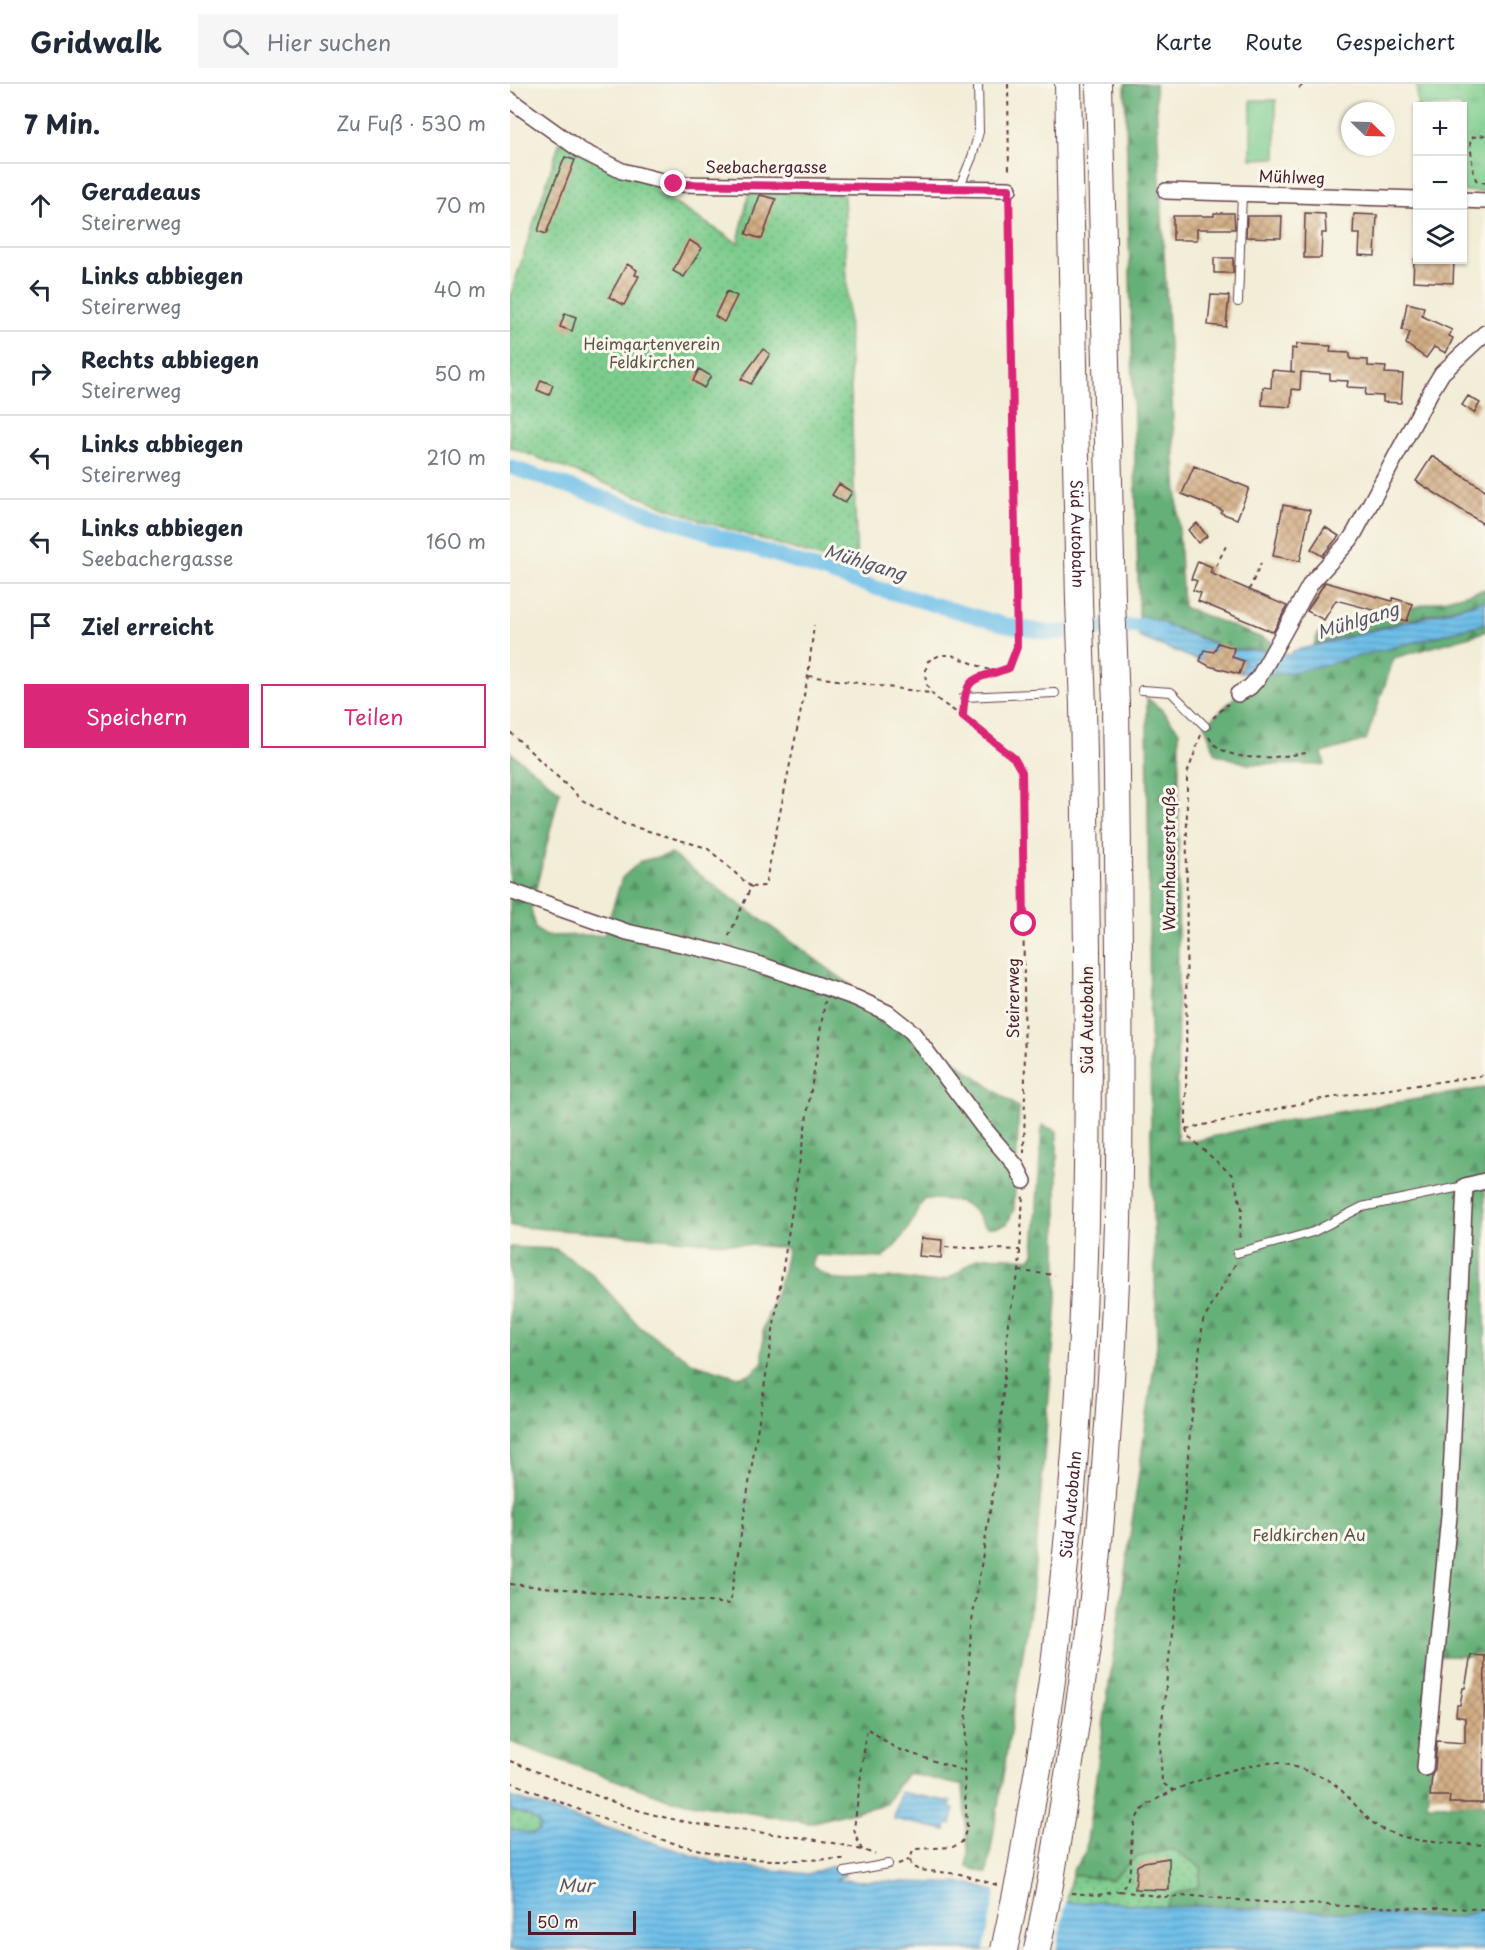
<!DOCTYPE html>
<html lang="de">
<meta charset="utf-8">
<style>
:root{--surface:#fff;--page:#f6f6f7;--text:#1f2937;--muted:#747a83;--line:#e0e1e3;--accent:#db2777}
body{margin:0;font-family:"Playpen Sans",sans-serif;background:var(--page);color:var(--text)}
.controls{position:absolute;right:18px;top:18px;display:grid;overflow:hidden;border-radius:0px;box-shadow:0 2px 4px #0004}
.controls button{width:54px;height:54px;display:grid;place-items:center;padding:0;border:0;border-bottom:2px solid var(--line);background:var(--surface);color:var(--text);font:30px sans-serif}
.compass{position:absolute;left:831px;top:18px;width:54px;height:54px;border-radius:50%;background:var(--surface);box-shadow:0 2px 4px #0004;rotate:113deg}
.scale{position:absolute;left:18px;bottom:15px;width:108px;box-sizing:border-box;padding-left:6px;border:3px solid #4a1f2b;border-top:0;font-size:16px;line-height:21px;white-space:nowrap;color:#4a1f2b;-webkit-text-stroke:4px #fbf7ec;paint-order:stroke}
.stop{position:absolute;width:18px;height:18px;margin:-14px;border:4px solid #db2777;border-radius:50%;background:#fff}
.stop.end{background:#db2777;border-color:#fff;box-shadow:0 2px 6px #0008}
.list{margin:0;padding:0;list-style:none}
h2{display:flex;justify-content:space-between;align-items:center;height:78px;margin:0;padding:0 24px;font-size:26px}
h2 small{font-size:20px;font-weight:400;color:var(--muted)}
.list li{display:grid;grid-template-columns:39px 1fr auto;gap:18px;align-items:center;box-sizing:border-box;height:84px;padding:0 24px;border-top:2px solid var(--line)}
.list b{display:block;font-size:22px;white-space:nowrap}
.list p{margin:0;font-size:20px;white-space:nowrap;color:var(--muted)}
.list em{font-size:20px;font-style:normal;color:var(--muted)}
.actions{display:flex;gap:12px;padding:18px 24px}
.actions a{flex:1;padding:14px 0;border:2px solid var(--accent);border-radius:0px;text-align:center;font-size:21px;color:var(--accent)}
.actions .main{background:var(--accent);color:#fff}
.icon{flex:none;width:33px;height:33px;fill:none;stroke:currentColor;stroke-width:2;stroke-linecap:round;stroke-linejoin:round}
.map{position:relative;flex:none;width:975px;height:1866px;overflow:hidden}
header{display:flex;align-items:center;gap:36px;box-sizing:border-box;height:84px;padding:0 30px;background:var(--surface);border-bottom:2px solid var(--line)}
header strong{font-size:28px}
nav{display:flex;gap:33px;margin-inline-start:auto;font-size:21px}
.search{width:420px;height:54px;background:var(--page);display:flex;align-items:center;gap:15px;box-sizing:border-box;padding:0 21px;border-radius:0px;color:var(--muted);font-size:22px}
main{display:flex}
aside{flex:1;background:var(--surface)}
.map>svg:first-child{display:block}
</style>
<header>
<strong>Gridwalk</strong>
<div class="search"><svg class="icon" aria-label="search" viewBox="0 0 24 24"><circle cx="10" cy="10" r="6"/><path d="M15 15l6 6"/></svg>Hier suchen</div>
<nav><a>Karte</a><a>Route</a><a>Gespeichert</a></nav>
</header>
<main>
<aside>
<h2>7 Min.<small>Zu Fuß · 530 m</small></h2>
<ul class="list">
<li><svg class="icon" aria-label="ahead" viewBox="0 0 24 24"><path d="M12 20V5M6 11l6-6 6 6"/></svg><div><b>Geradeaus</b><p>Steirerweg</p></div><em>70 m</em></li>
<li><svg class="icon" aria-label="left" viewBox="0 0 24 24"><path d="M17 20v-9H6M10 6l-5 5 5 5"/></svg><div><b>Links abbiegen</b><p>Steirerweg</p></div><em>40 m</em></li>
<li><svg class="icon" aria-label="right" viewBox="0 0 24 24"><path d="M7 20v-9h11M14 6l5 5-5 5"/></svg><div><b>Rechts abbiegen</b><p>Steirerweg</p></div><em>50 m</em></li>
<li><svg class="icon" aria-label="left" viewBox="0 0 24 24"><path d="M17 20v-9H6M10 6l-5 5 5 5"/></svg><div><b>Links abbiegen</b><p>Steirerweg</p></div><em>210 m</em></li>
<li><svg class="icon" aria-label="left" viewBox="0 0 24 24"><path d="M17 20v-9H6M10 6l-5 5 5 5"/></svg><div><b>Links abbiegen</b><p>Seebachergasse</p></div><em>160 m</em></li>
<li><svg class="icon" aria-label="arrive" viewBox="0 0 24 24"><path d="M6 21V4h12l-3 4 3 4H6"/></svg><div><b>Ziel erreicht</b></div></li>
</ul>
<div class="actions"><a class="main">Speichern</a><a>Teilen</a></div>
</aside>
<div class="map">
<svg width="975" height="1866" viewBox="0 0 975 1866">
<defs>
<pattern id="grass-dots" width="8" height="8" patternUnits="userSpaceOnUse" patternTransform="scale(1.5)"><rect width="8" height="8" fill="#7ccc8d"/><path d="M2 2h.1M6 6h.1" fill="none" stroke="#68a573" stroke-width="1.8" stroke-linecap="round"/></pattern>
<pattern id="forest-firs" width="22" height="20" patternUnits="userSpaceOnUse" patternTransform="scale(1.5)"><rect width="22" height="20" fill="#65b078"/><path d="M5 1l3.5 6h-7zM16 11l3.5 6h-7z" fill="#558f63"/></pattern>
<pattern id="park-tufts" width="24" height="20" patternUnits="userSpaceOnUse" patternTransform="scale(1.5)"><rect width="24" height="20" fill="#7ccc8d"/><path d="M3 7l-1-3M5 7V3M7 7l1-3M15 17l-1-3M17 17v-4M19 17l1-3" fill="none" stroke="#68a573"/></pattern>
<pattern id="water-rules" width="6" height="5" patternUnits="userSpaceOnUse" patternTransform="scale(1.5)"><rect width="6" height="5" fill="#6ebfe9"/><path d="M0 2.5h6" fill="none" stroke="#5c9bbd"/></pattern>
<pattern id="building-cross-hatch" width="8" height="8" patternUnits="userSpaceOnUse" patternTransform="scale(1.5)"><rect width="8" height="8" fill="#d3af86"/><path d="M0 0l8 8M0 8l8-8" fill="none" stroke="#ad8e6e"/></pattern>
</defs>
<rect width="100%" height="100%" fill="#fbf7ec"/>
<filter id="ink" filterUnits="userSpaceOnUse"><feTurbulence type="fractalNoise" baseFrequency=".0167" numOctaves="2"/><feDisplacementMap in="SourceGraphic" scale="12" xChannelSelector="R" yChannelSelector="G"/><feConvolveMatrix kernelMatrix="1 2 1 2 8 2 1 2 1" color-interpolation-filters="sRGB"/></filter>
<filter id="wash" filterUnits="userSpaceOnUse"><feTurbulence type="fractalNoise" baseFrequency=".008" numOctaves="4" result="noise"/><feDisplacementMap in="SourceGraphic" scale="24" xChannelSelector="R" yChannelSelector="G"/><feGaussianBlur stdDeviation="1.35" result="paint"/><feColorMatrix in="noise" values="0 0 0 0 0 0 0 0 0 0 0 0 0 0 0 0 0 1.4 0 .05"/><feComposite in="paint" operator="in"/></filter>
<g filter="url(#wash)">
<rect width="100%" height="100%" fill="#f2edd7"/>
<path fill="url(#grass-dots)" stroke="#63765c" stroke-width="1.5" d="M50,57L148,102L146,108L228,159L240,105L334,111L347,485L190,436L0,363V213Z
M0,1726L21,1733L30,1741L29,1747L22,1751L0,1745Z
M663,1765L692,1784L688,1803L662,1811L656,1823L597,1818L563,1819L556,1817L562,1791L601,1796L626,1773Z"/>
<path fill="url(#forest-firs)" stroke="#586852" stroke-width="1.5" d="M615,0H645L673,523L762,558L760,566L720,565L634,532H629Z
M975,505V516L804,561L809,548Z
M975,539V548L884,574L856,656L812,669L815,681L738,680L706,670L695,642L728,610L754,590L922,554Z
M637,614L652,626L669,647L667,1057H685L756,1040L975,1004V1573L929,1572L917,1721L975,1720V1825L945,1834L695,1822L656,1823L662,1811L688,1803L692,1784L663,1765L626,1773L601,1796L562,1791L564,1784L575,1771L647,1261L641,1058Z
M0,668L50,707L21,824L25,845L36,852L94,851L112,794L131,777L161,770L509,1024L504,1125L497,1140C465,1150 477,1135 458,1122C446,1114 429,1116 415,1115C409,1122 407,1128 403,1136C395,1151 386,1163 373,1174L305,1171L301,1180C322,1207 359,1193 388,1194C404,1195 418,1201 434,1196C448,1193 458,1177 469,1174C484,1170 505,1174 520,1175L524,1169L532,1041L547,1047V1217L522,1514L477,1789L457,1783L458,1766L453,1702L397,1689L375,1720L299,1739L158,1715L0,1658V1163L46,1165L81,1189L130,1243L183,1279L228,1293L243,1289L253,1277V1246L272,1191L278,1164L0,1142Z"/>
<path fill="url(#park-tufts)" stroke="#63765c" stroke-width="1.5" d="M907,0H975V108L953,107L952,22H908L907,104Z"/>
<path fill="#7ccc8d" stroke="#63765c" stroke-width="1.5" d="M741,16H766V74L741,75Z"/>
<path fill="url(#water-rules)" stroke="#5c6f8a" stroke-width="1.5" d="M975,516V539C933,551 891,562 849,572C811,581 769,597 730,588L734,577L721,572L723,566H760L779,571L784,567L931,529Z
M629,532H634L707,561L704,569L690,577L629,553Z
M390,1708L441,1718L440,1724L445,1725L441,1740H437L436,1746L384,1735Z
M0,1713L210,1780L298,1790L320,1783L335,1785V1791L325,1796L460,1800L483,1807L563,1819L597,1818L656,1823L695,1822L945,1834L975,1825V1866H0V1745L22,1750L29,1747L30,1741L21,1733L0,1726Z"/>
<path fill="#f2edd7" d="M486,1805L557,1814L546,1866H474Z"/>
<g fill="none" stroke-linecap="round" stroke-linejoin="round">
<path stroke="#6ebfe9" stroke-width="15" d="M0,383L359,502L496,541L540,549L635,541L649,546"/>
</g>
<g id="blocks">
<path fill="url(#building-cross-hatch)" d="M55,73L65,76L36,150L28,147L39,112Z
M250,111L266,115L252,155L236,150Z
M704,129H724L725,145H687V156H663V132H704Z
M795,129L815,130L816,149H812L811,174H794Z
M844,130L867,131L865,172L849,171L850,150H843Z
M737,132H772L771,154L736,153Z
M179,156L192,164L174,193L163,187Z
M704,174H723V189H704Z
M904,176H944L943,199L903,197Z
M117,180L127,186L125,191L129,192L114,221L99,213Z
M217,207L227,212L214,238L205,232Z
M701,211L719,212L716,243L698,241Z
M897,219L914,223L912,232L942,246L939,252L943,254L936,269L924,263L916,274L896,260L900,248L892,246Z
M55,229L66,233L62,247L50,243Z
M787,260L821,262L820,268L840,269V275L858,276V282L876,283L875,289L893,290L891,319L873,318V312L855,311L856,304L837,303L838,297L820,296V290L791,288L790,306L782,305L781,323L752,321L753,303L761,304L762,286L785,288L781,287L782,264L786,265Z
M253,265L260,270L241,300L231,295Z
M189,285L201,292L194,304L183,297Z
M31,296L43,301L39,311L27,306Z
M958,312L970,319L964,329L952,321Z
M922,372L975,406V441L906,397Z
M684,382L739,404L727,435L711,429L712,426L672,410Z
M329,400L342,408L335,419L322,411Z
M773,421L800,426L790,477L763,472Z
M687,439L697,452L688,459L678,446Z
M815,443L829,452L812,472L801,465Z
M688,477L702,483L700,489L777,522L763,548L688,517L691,509L683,506L687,497L681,495Z
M815,498L875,515L882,517L883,514L903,520L897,537L871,530V528L826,516L814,536L797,527Z
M708,559L724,564L722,573L734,577L729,590L699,582L690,577L694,566L704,568Z
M411,1154L432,1156L431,1174L409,1172Z
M961,1571L975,1572L973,1719H939L940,1712H920L922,1691L925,1685L927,1657L955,1659V1634L946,1632L947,1621H950L953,1604H955Z
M659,1774V1806L625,1805L627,1782L634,1778Z"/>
</g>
</g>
<g filter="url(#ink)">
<use href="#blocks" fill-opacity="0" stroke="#633e45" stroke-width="1.5"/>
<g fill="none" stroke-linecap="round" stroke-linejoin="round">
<g stroke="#633e45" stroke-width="10">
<path id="service" d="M449,104L462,73L469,48L468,0
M728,218L732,110
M632,606L661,608L695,642
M454,613L545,609
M727,1169L803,1148L852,1123L955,1102
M335,1788L378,1780"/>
</g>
<g stroke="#633e45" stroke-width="18">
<path id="minor" d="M0,16L70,66L112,87L164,100L499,105
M656,107L908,115
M952,116L975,117
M728,610L740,603L749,593L801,499L840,456L845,448L921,307L932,289L975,249
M0,807L117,848L211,869L257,883L346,914L378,929L402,948L473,1043L507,1083L514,1097
M915,1684L939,1432L955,1102L975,1097"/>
</g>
<g stroke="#633e45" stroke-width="28">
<g id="motorway">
<path id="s1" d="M558,0L569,517"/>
<path d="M589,0L602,516"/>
<path id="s2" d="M510,1791C521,1721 535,1652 544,1581C551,1519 558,1456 563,1394C584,1137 578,879 573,622"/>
<path d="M541,1795C563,1663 585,1530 594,1396C602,1292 608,1187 609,1082C611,928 608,774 606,620"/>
</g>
</g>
<path stroke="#633e45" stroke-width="2" stroke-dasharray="4.5 4.5" stroke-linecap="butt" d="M498,0L499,90
M789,4L794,0
M975,51L963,53L960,56L963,87L966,96L975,99
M702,490L717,460
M739,506L751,479
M298,592L420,609
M459,602L473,590L499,584L507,563L499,120
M453,624V633L504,674L512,688L515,1006L514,1069
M453,633C430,616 408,610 418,577L430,571H442L484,588
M703,634L718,620
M0,648L72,716L114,740L197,764L241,803L217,856
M691,651L677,690L676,1045L679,1053L723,1092L732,1125L729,1158
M699,653C715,682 769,673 796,669
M241,803L255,802L298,592L304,541
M676,1045L806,1016L975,991
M435,1163L510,1166
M509,1187L545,1191
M0,1500L220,1520L315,917
M0,1677C55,1698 110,1725 167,1736C232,1750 301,1749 365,1770
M0,1698C72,1726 143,1759 220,1772C259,1779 299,1775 338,1775
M665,1707L652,1699L650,1655L667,1504L680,1348L693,1237L726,1179
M352,1766L346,1753L344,1745L357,1644L385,1664L454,1687
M388,1780L399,1776
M487,1801L450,1790L409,1786L401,1782L400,1775L403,1767L407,1765L443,1763L452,1758L457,1744L454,1687L461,1543L488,1378L498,1238L509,1187L513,1110
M610,1807L653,1813L683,1812L752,1818L859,1823L975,1825
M561,1809L588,1811L610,1807C630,1789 612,1749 632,1726C651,1706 739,1676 767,1679C776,1679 806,1690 815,1694C835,1704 853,1735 872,1745C903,1760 941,1759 975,1761"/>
<use href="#service" stroke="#fff" stroke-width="8"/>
<use href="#minor" stroke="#fff" stroke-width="15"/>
<use href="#motorway" stroke="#fff" stroke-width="26"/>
<g stroke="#633e45" stroke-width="28" stroke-linecap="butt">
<path id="motorway-bridge" d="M602,516L606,620
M569,517L573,622
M494,1866L510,1791
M527,1866L541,1795"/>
</g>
<use href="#motorway-bridge" stroke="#fff" stroke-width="26"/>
</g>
</g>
<g fill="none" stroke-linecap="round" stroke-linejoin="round" filter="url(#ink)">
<path stroke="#db2777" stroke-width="8" d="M164,100L499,105L507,563L499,584C464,597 455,588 453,633L504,674L512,688L514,840"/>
</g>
<g text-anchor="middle" stroke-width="6" stroke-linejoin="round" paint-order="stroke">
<g font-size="16" fill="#4a1f2b" stroke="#fbf7ec">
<text x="256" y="89">Seebachergasse</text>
<text transform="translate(782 93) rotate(2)" y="6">Mühlweg</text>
<text dy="6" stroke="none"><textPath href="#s1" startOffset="450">Süd Autobahn</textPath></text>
<text transform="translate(659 775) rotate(-90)" y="6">Warnhauserstraße</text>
<text transform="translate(503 914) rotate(-90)" y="6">Steirerweg</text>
<text transform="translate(577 936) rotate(-90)" y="6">Süd Autobahn</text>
<text dy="6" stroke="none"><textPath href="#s2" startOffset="374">Süd Autobahn</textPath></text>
</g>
<g font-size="16" fill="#595348" stroke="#fbf7ec">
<text x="142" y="266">Heimgartenverein<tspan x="142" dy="18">Feldkirchen</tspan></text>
<text x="799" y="1457">Feldkirchen Au</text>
</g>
<g font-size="18" font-style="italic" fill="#57576e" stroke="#fbf7ec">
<text transform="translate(355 479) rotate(17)" y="6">Mühlgang</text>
<text transform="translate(848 537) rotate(-17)" y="6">Mühlgang</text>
<text x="66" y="1808">Mur</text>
</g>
</g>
</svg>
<div class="controls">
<button>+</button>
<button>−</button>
<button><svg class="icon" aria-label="layers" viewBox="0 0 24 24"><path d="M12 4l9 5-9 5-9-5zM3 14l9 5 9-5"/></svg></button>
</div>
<svg class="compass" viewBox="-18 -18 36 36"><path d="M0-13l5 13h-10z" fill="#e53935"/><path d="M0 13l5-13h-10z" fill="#747a83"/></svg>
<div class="scale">50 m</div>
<div class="stop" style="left:514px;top:840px"></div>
<div class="stop end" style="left:164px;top:100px"></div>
</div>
</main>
